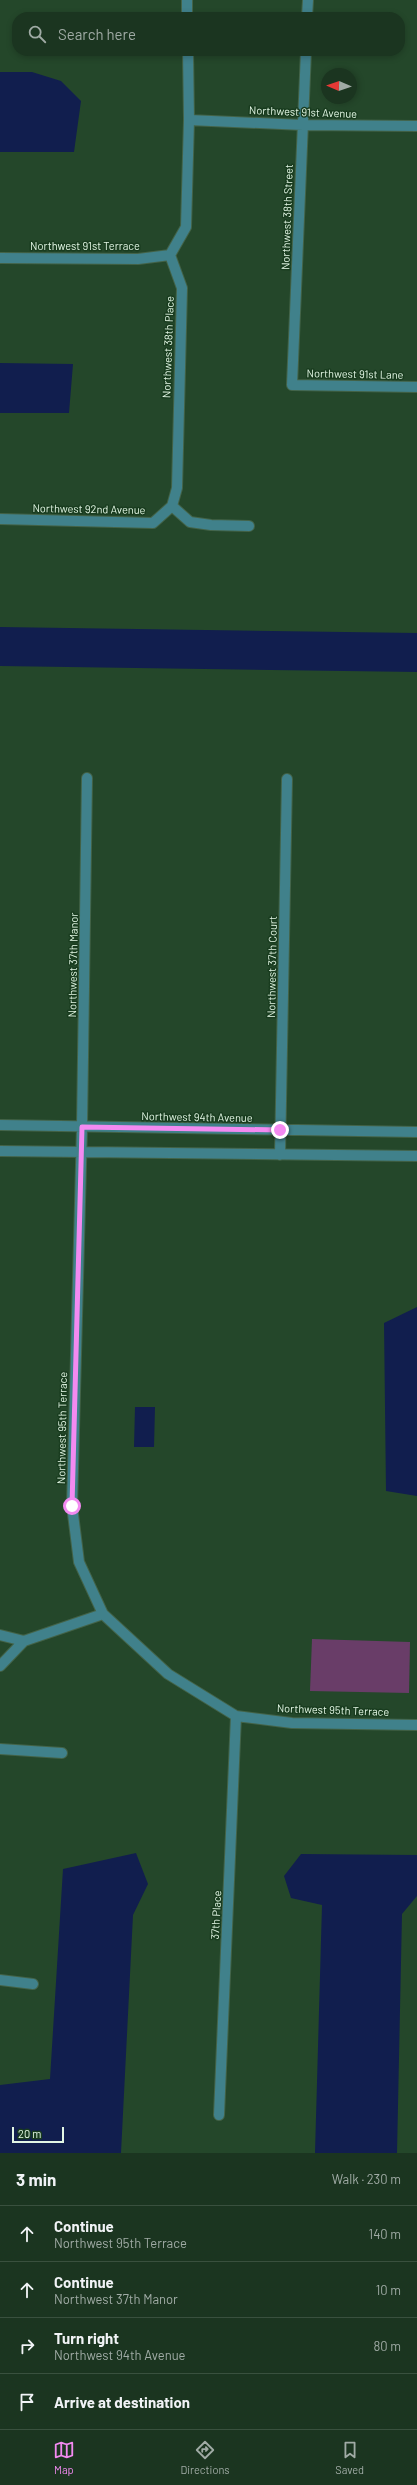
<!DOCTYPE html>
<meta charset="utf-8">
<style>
:root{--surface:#1b3520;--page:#28402d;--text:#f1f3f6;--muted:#a0aba5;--line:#39503e;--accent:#f38af1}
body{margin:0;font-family:Barlow,sans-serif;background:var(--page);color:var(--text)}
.compass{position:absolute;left:321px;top:68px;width:36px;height:36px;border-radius:50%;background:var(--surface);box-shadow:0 2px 6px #0003;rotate:272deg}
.scale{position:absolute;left:12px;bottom:10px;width:52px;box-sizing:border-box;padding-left:4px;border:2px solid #e3f7e5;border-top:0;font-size:11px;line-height:14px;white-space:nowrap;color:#e3f7e5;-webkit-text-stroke:3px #193c1f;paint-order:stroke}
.stop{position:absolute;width:12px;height:12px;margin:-9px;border:3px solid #f38af1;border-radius:50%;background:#fff}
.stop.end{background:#f38af1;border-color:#fff;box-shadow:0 1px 4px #0008}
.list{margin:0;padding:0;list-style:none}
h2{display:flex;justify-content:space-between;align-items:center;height:52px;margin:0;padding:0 16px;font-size:17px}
h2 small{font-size:13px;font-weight:400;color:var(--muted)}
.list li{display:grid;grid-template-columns:26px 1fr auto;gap:12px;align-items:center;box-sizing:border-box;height:56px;padding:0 16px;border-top:1px solid var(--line)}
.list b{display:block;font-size:15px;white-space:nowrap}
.list p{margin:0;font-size:13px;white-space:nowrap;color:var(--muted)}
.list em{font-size:13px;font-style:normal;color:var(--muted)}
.icon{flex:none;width:22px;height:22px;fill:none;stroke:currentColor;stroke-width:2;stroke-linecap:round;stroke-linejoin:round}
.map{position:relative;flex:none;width:417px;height:2153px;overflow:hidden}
.search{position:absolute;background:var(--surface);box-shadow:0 2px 6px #0003;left:12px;right:12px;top:12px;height:44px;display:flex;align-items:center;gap:10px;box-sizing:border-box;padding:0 14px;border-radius:16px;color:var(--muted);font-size:15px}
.sheet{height:276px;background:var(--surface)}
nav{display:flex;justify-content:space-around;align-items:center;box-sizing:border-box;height:56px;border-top:1px solid var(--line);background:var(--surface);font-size:11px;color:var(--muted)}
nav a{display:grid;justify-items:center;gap:2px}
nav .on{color:var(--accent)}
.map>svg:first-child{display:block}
</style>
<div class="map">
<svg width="417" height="2153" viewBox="0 0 417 2153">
<rect width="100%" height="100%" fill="#24472a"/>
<path fill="#693d68" d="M312,1639L410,1642L409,1693L310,1691Z"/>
<path fill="#111e4e" d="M0,72H32L61,81L81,101L74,152H0Z
M0,363L73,364L69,413H0Z
M0,627L417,633V672L0,666Z
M417,1307V1496L386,1491L384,1323Z
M135,1407H155L154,1447H134Z
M136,1853L148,1884L133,1915L121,2153H0V2085L50,2079L63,1869Z
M301,1854L417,1855V1896L402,1914L397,2153H315L322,1905L291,1898L284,1876Z"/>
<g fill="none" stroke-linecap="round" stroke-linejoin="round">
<g stroke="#436348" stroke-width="12">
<path id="minor" d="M187,0V17
M307,17L308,0
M306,51L292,385L417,387
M189,120L303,125L417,126
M0,258L138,259L170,255
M172,506L177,488L182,288L170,255L186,227L189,120L188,51
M172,506L190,522L211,525L249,526
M0,519L153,523L172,506
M87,778L82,1127L72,1506L79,1562L103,1614L168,1674L236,1716L292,1723L417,1725
M0,1125L417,1132
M0,1151L417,1156
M280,1155L287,779
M0,1635L24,1641L103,1614
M0,1666L24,1641
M0,1749L62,1753
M0,1980L33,1984
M219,2115L236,1716"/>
</g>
<use href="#minor" stroke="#40818b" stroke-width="10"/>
</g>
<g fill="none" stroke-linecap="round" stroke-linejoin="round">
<path stroke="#f38af1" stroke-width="5" d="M72,1506L82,1127L280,1130"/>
</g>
<g text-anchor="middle" stroke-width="3" stroke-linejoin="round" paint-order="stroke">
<g font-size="11" fill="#e3f7e5" stroke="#193c1f">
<text transform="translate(303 112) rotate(2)" y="4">Northwest 91st Avenue</text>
<text transform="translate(287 217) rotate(-88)" y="4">Northwest 38th Street</text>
<text x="85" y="250">Northwest 91st Terrace</text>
<text transform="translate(168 347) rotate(-88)" y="4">Northwest 38th Place</text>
<text transform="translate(355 374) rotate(1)" y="4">Northwest 91st Lane</text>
<text transform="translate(89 509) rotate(1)" y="4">Northwest 92nd Avenue</text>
<text transform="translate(73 965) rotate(-89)" y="4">Northwest 37th Manor</text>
<text transform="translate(272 967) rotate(-89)" y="4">Northwest 37th Court</text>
<text transform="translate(197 1117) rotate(1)" y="4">Northwest 94th Avenue</text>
<text transform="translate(62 1428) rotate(-89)" y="4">Northwest 95th Terrace</text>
<text transform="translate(333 1710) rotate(2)" y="4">Northwest 95th Terrace</text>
<text transform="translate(216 1915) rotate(-87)" y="4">37th Place</text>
</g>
</g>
</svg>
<svg class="compass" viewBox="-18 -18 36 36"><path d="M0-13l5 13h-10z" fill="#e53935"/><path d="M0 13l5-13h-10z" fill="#a0aba5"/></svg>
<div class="scale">20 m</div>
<div class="stop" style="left:72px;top:1506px"></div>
<div class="stop end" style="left:280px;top:1130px"></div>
<div class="search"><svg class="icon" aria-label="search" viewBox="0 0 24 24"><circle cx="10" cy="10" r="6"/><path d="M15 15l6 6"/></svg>Search here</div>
</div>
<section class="sheet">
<h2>3 min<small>Walk · 230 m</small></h2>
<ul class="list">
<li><svg class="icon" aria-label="ahead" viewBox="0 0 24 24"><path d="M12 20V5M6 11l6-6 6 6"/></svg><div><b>Continue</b><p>Northwest 95th Terrace</p></div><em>140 m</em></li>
<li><svg class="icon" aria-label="ahead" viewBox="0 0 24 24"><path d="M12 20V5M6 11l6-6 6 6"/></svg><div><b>Continue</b><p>Northwest 37th Manor</p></div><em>10 m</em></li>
<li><svg class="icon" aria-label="right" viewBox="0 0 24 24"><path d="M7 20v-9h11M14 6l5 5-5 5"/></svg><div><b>Turn right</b><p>Northwest 94th Avenue</p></div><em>80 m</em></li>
<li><svg class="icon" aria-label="arrive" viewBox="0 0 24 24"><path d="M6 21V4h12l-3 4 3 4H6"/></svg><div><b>Arrive at destination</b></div></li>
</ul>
</section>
<nav>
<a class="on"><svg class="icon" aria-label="map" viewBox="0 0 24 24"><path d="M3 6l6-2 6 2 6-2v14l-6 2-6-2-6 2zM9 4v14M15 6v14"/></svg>Map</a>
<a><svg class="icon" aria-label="directions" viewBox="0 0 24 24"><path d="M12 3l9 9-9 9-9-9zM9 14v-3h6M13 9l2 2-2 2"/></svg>Directions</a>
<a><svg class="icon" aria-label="saved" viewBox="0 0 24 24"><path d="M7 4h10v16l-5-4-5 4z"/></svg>Saved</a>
</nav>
